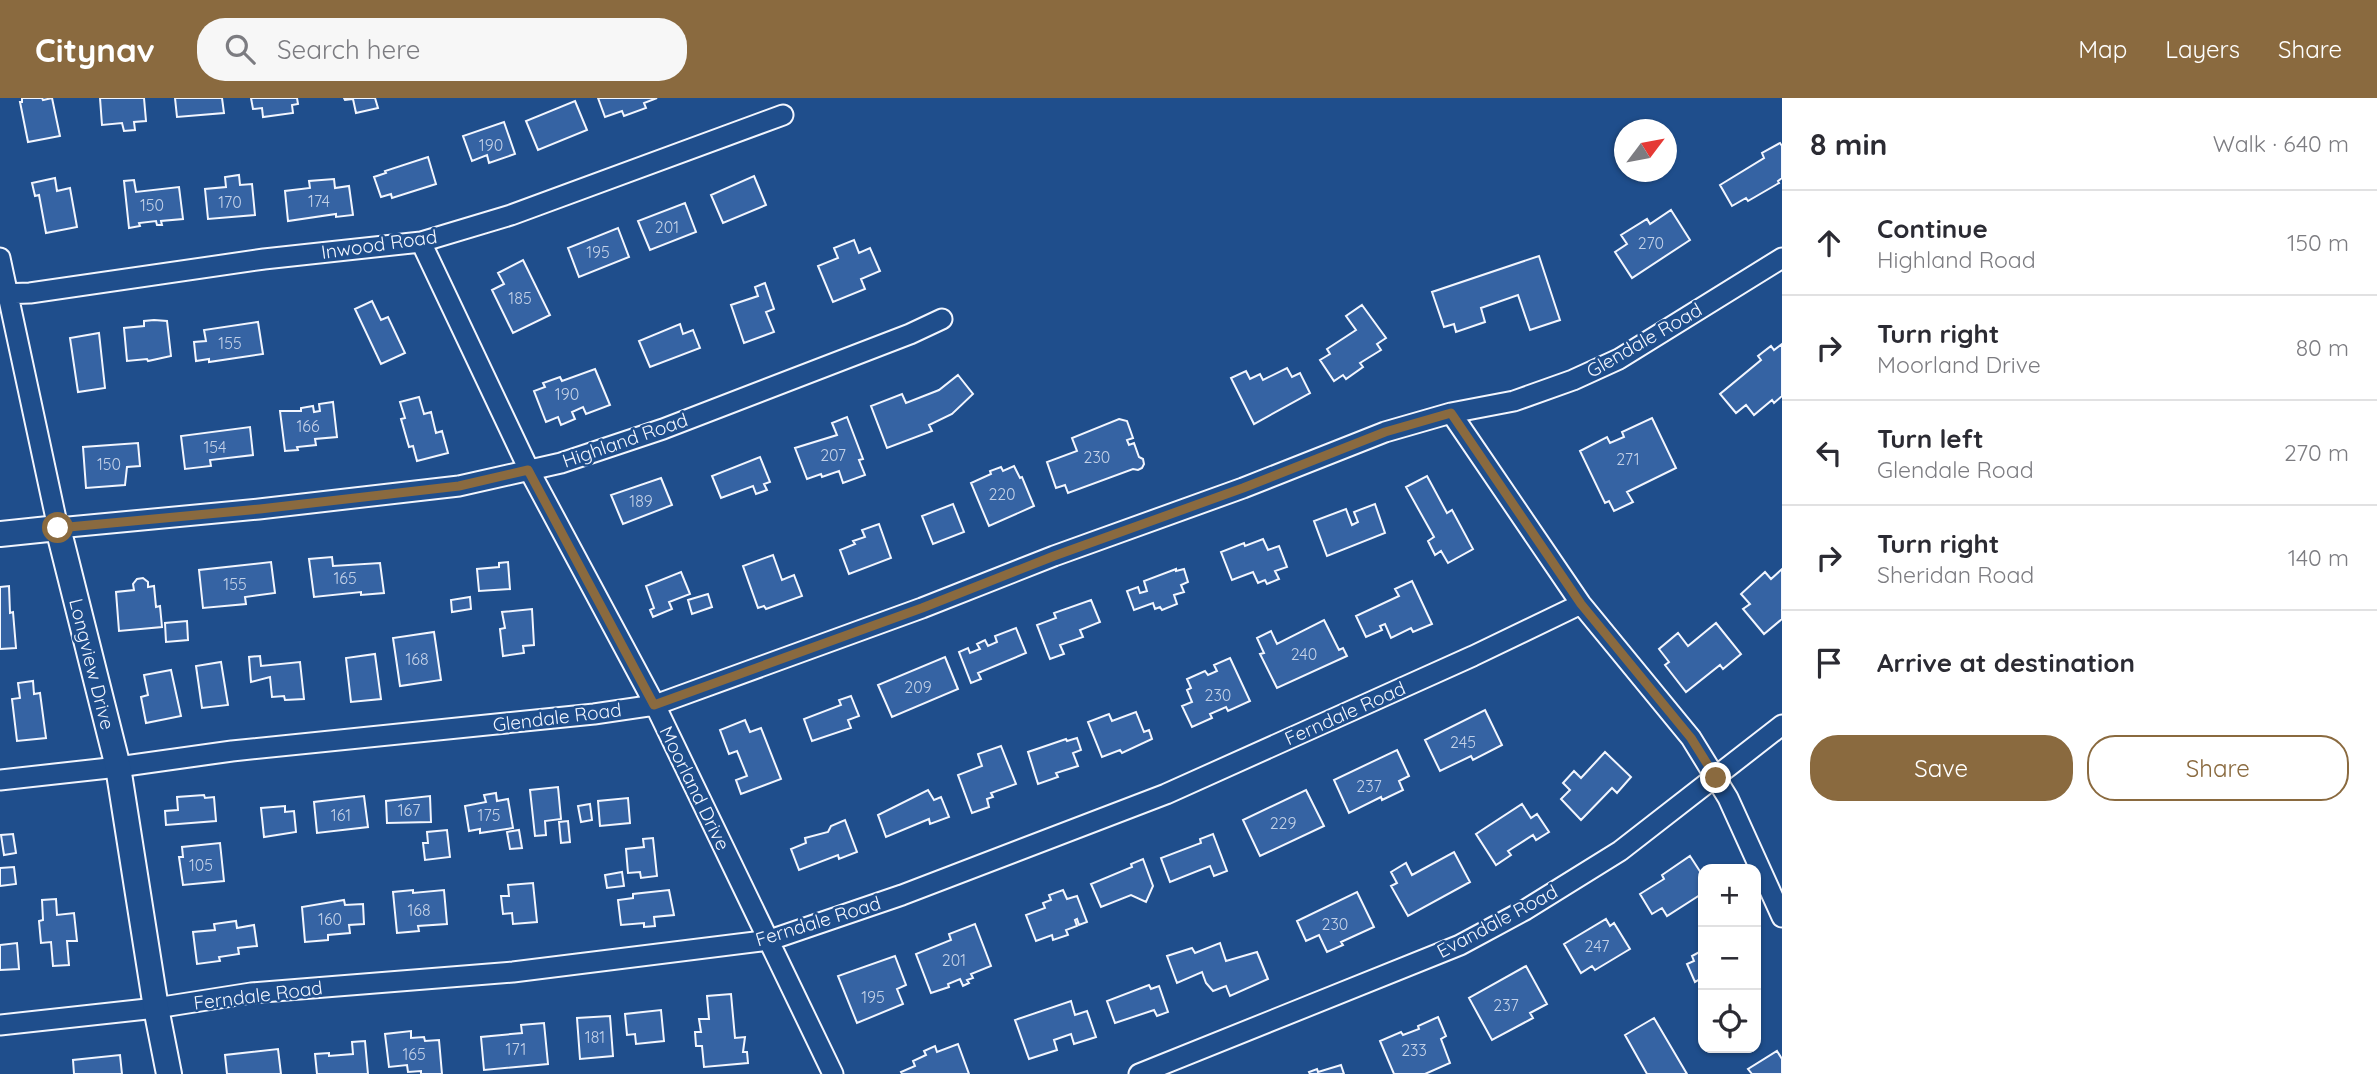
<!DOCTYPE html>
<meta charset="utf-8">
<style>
:root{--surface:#fff;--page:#f7f7f7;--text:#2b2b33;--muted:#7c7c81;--line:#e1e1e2;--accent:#8a6a3f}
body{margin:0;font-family:Quicksand,sans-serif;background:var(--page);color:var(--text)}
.controls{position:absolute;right:21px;bottom:21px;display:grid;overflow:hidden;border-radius:14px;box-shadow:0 2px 5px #0004}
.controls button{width:63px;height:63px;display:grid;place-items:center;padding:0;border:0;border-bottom:2px solid var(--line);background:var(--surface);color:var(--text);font:35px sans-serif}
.compass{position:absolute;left:1614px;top:21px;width:63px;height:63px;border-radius:50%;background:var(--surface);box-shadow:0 2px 5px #0004;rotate:58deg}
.stop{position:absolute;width:21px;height:21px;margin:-16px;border:5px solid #8a6a3f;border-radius:50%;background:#fff}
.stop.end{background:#8a6a3f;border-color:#fff;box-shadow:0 2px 7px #0008}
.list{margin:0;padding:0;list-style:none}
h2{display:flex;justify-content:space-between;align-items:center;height:91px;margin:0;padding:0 28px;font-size:30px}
h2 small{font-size:23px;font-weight:400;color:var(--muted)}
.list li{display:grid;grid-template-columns:46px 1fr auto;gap:21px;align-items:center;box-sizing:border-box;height:105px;padding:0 28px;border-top:2px solid var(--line)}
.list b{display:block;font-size:26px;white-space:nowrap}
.list p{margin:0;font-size:23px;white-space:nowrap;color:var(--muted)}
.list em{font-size:23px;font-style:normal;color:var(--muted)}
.actions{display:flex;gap:14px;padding:21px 28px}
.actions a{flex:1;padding:16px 0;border:2px solid var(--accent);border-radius:28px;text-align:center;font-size:24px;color:var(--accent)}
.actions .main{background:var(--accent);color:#fff}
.icon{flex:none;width:38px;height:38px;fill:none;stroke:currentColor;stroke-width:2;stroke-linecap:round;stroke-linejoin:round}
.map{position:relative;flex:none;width:1782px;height:976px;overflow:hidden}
header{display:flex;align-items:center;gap:42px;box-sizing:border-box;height:98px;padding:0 35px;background:var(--accent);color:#fff}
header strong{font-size:33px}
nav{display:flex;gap:38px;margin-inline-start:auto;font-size:24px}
.search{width:490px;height:63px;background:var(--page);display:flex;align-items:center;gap:18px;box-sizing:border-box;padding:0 24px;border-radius:28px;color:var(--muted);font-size:26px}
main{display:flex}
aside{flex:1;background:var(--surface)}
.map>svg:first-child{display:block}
</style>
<header>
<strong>Citynav</strong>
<div class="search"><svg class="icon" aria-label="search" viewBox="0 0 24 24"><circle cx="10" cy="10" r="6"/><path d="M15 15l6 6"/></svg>Search here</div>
<nav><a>Map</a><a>Layers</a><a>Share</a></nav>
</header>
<main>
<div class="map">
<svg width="1782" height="976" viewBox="0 0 1782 976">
<rect width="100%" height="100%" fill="#1f4e8c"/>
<path fill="#3563a3" stroke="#f2f6ff" stroke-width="2" d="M22,0H42L43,2L52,0L60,38L28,44L20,4H22Z
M100,0H144L146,23L134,24L135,32L124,33L122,25L102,27Z
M175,0H222L224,15L177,19Z
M251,0H297L298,6L292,7L293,15L263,19L262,10L253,11Z
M344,0H375L378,10L356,15L353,1L345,2Z
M598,0H657L644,5L646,10L624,18L622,13L605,19Z
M575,3L587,32L538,52L526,23Z
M504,24L515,56L489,65L487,57L472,63L463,38Z
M1780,45L1782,48V80L1778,83L1779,85L1748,103L1746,100L1732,108L1720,87L1764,60L1762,55Z
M428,59L436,86L392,100L391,96L381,99L374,79L386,75L385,73Z
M239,77L240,87L252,86L255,117L208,121L205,91L226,89L225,79Z
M754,78L766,107L723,125L711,97Z
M55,80L57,93L70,90L77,129L46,135L39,97L35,98L32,85Z
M334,81L335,90L349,88L353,117L336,119V116L288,123L285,93L310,90L309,83Z
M134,82L136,94L179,89L183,121L161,123L162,127H157L156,123L139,125L140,128L129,130L124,83Z
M685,105L696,134L650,152L638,123Z
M1671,112L1690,142L1632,180L1615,154L1627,146L1621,137L1647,121L1650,126Z
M618,130L629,159L579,179L568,150Z
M854,142L859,155L870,150L880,173L861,181L865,191L833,204L818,168L838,160L834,150Z
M1539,158L1560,222L1530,232L1518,197L1481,210L1485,224L1456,234L1454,226L1444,229L1432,194Z
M523,162L550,217L513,235L492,192L504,186L498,175Z
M765,185L774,211L766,214L774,234L744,245L731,207L758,198L755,189Z
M372,203L381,222L388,219L405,255L381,266L355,211Z
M1362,207L1386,240L1377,246L1381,252L1360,265L1363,269L1346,281L1343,277L1334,283L1320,262L1330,256L1327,251L1356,232L1346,218Z
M154,222L167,223L171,258L148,263L147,261L127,263L124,230L144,228V223Z
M258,224L263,256L209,264V261L196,263L194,244L206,243L204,232Z
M680,226L683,236L693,232L700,250L650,269L639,243Z
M99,235L105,290L78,294L70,240Z
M1782,246V298L1774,305L1772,302L1754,317L1746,307L1736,315L1720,296L1761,262L1758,258L1771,248L1774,252Z
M1287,270L1292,279L1300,275L1310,295L1254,326L1231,280L1246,273L1250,281L1260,276L1263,282Z
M595,271L610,307L586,316L583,309L572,314L575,321L561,327L558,319L546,324L534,293L545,289L543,285L560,279L562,283Z
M958,277L973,296L952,316L929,327L932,333L887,350L871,308L902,296L906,305L939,292Z
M419,299L424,316L431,314L436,335L442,333L448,355L417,363L413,348L409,349L401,321L405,320L400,304Z
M333,304L337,339L315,341L316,347L297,349L298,352L285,353L280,313H301V310L313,308L314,314L320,313L319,306Z
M847,319L863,361L859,362L865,377L843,385L839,373L822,379L821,376L807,381L795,350L837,337L832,325Z
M1652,320L1676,370L1627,394L1633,404L1614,413L1609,403L1605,405L1580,353L1607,339L1610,345L1624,339L1622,334Z
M1119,321L1127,323L1133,340L1127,342L1129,347L1134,345L1139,359L1143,361L1144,366L1142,370L1138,372L1133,371L1068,395L1065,387L1056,390L1047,364L1077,353L1072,340Z
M250,329L253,357L210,362L211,368L185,371L181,338Z
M138,345L140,368L127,369L125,387L86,390L83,349Z
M760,359L770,384L764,386L767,392L756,396L753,388L721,400L712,378Z
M1014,368L1020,380L1022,379L1034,408L989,428L971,385L991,376L990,373L1001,369L1003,373Z
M1427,378L1447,415L1452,412L1473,451L1448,465L1441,453L1435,457L1428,443L1434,439L1406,389Z
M661,380L672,407L623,426L611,397Z
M953,406L964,434L933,446L922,418Z
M1375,406L1385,435L1327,458L1314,423L1346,411L1352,427L1358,424L1354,414Z
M879,426L891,460L849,476L840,452L855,446L853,443L865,439L862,432Z
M1263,441L1268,452L1279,448L1287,469L1275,473L1279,481L1267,486L1265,482L1258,485L1253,474L1232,482L1221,454L1244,445L1245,448Z
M773,457L782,482L794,477L802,498L766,511L764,508L758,510L743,468Z
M332,459L333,468L380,465L384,495L361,497V494L314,499L309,461Z
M271,464L275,495L245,499L246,506L203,510L199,472Z
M508,464L510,491L479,493L477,471L499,469V465Z
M1176,471V473L1184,471L1188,484L1181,487L1184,494L1174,497L1177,506L1162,512L1160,509L1155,511L1153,505L1134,512L1127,493L1138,489L1140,495L1147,493L1144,483Z
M1782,471V521L1764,536L1743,511L1750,506L1741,496L1765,474L1771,481Z
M681,474L690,496L669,504L672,511L653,519L650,512L654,510L646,488Z
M143,480L148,484V489L154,488L156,509L160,508L162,529L119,533L116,494L134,492L133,486L137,481Z
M1412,483L1432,526L1413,534L1411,530L1391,540L1385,526L1380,528L1382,532L1366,539L1356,518L1399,498L1395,491Z
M9,488L10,515L13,514L16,550L0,551V489Z
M708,496L712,509L692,516L688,502Z
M470,499L471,511L452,514L451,502Z
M1091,502L1100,524L1080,532L1083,539L1060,547L1064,556L1050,561L1037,527L1056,520L1054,515Z
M532,511L534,547L523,548L524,555L503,558L500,531L505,530L502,514Z
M1324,522L1339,552L1343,550L1347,558L1277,590L1260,556L1264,555L1257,540L1271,533L1277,546Z
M187,523L188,542L166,544L165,525Z
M1716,525L1741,556L1723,571L1720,567L1686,594L1665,567L1669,564L1659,551L1678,535L1688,548Z
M1016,530L1026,555L978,575L981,581L971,585L959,554L968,550L970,555L980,551L977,546L985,542L988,548L997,544L995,538Z
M434,534L441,582L400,588L393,540Z
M375,556L381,601L351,604L346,560Z
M260,558L261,568L300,564L304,601L285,602L284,598L272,599L270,579L251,584L249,559Z
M945,559L958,591L892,619L878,587Z
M1230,560L1250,603L1228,613L1226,609L1210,616L1212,620L1192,629L1182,608L1192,604L1187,592L1191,590L1187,581L1205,573L1208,577L1217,573L1214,567Z
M221,564L228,607L202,610L196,568Z
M171,572L181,618L146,625L141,599L148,597L144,577Z
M33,583L34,596L40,595L46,640L17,643L12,601L20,600L18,585Z
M851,598L859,618L848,622L851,630L812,643L804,621L841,607L839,602Z
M1485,612L1502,647L1473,662L1471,658L1440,673L1425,642Z
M1136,614L1144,634L1149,632L1152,641L1122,655L1120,652L1102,659L1088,624L1109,616L1112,623Z
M745,622L750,634L761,630L781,681L741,696L736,682L747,678L737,653L729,656L720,632Z
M1077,640L1081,652L1073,655L1078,668L1056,675L1058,679L1038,686L1028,654L1066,641L1067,643Z
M1001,648L1016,686L991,695L993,699L987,701L989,709L972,715L958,677L982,668L978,656Z
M1397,652L1409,678L1399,683L1403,692L1382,702L1381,699L1349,715L1334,682Z
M1605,654L1631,679L1617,695L1612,690L1581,722L1561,701L1570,692L1563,685L1574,673L1581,680Z
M558,689L561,721L545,723L546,737L535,738L530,692Z
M928,692L934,702L941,699L949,719L930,726L929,721L886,739L878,717Z
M1306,692L1324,728L1260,758L1243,722Z
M496,695L497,703L508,701L513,730L480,735V731L469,733L465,708L486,704L484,697Z
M204,697L205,700L214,699L216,723L166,727L165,713L178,712L177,699Z
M364,698L368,729L317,735L314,704Z
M430,698L431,724L387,725L386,703Z
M628,700L630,725L600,728L598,703Z
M590,706L592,722L581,724L578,708Z
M1522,706L1531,720L1537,716L1549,734L1536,742L1533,737L1508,753L1511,757L1496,767L1476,736Z
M285,708V714L294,713L296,734L264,739L261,710Z
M845,722L857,754L839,761L838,757L799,772L791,751L806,745L805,740L828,734L831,728Z
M568,723L570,744L561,745L559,724Z
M447,732L450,759L425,762L423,745H428L427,734Z
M519,732L522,750L510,751L507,734Z
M13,736L16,755L4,757L1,737Z
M1213,736L1227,773L1214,778L1210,768L1170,784L1161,760L1201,745L1200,741Z
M653,740L657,778L641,780L640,774L628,775L626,751L644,749L643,741Z
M220,745L224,783L183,787L179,759H183L182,749Z
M1454,754L1470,784L1408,818L1391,788L1397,785L1391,774L1406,765L1412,777Z
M1690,758L1703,778V795L1667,818L1662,810L1652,816L1640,796L1664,781L1662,777Z
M1143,761L1153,788L1146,804L1131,797L1101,809L1091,786L1132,769L1131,766Z
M14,769L16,786L0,788V770Z
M622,774L624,788L607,790L605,777Z
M533,785L537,824L513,826L512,815L503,816L501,798H509L508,787Z
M413,792V795L444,792L447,826L418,828L419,833L397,835L393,794Z
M669,792L674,817L654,819L655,828L644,829V825L621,827L618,802L633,800V796Z
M1063,792L1067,801L1077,798L1087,824L1079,827L1077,821L1075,822L1077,828L1066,832L1068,837L1053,842L1052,837L1036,843L1026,817L1045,810L1043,805L1051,802L1049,797Z
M1357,794L1374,829L1341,844L1343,847L1327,854L1319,837L1306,843L1297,823Z
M56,801L57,817L74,815L77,843H67L69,867L53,868L51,844L41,845L39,823L43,822L42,802Z
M344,802L345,807L363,806L364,826L349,827L350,835L328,837V842L305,844L302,809Z
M1606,821L1610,828L1614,825L1630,851L1595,872L1592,868L1581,875L1564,846Z
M236,823L237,830L254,827L257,848L238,850L239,856L219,859L220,863L197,866L193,834L215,832L214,826Z
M975,826L991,868L971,876L973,880L967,882L969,885L963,888L960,881L948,886L949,889L931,895L916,856L951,842L949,836Z
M17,845L19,871L0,872V847Z
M1220,845L1226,863L1257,854L1268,881L1230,898L1226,888L1213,893L1206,885L1202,874L1177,885L1167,858L1192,850L1195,855Z
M1703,852V888L1700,881L1695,884L1687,866L1694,863L1692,858Z
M895,858L906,887L897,891L903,906L857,925L838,878Z
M1526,868L1547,906L1530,915L1533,920L1492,942L1469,900Z
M1149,887L1151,891L1159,888L1168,914L1157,918L1154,912L1115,925L1107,903Z
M731,896L735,940L745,939L743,954H747L748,965L704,969L702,948H696L695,934H701L699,921H709L707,898Z
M1071,903L1075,917L1087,913L1096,939L1074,946L1071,936L1054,942L1057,952L1029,961L1015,922Z
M661,912L664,943L636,946L635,936L627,937L625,916Z
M610,918L613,958L580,961L577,920Z
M1438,919L1446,938L1441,941L1450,965L1425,976H1394L1380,943L1401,934L1403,937L1419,931L1418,928Z
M1654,920L1687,976H1647L1625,937Z
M544,925L548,966L484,972L481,939L522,935L521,927Z
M411,933V940L424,939L425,943L439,942L442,976H421V973L408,974L407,967L389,969L385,936Z
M365,943L368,976H317L315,956L329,955V958L353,956L352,944Z
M958,946L969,976H902L901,974L915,968L913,963L926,957L924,953L935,948L937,954Z
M278,951L281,976H227L225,957Z
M1777,953L1782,961V976H1752L1748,971Z
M120,957L122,976H74L73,962Z
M1341,967L1344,976H1310L1309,974L1317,971L1318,974Z"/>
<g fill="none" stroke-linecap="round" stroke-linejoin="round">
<g stroke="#f2f6ff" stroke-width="23">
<path id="minor" d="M421,144L529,372L655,607L833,976
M0,160L58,430L259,411L459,388L561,365L663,331L910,236L942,221
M0,196L30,195L264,161L421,144L511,117L783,17
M1451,315L1581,506L1691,640L1728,700L1782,819
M0,682L118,669L232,653L594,616L655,607L922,510L1054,458L1243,390L1385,334L1451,315L1514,303L1573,282L1619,261L1782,160
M0,927L156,910L251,895L513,874L770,842L902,797L1166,696L1473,558L1581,506
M1139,976L1460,847L1525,812L1620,753L1782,627"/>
</g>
<g stroke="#f2f6ff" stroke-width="28">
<path id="tertiary" d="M0,436L58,430L118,669L156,910L169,976"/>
</g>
<use href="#minor" stroke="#1f4e8c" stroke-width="19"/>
<use href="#tertiary" stroke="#1f4e8c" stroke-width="24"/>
</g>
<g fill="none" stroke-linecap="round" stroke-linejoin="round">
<path stroke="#8a6a3f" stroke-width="9" d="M58,430L260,411L459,388L528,372L654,607L922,510L1054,458L1243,390L1385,334L1451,315L1581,506L1691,640L1716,680"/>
</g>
<g text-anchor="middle" stroke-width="5" stroke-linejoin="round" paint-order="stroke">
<g font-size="16" fill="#c3d1e8">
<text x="491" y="53">190</text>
<text x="319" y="109">174</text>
<text x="230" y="110">170</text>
<text x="152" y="113">150</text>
<text x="667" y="135">201</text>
<text x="1651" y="151">270</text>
<text x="598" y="160">195</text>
<text x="520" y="206">185</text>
<text x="230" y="251">155</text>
<text x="567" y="302">190</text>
<text x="308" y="334">166</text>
<text x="215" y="355">154</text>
<text x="833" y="363">207</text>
<text x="1097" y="365">230</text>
<text x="1628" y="367">271</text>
<text x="109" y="372">150</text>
<text x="1002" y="402">220</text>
<text x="641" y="409">189</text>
<text x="345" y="486">165</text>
<text x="235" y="492">155</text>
<text x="1304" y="562">240</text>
<text x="417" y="567">168</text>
<text x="918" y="595">209</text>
<text x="1218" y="603">230</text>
<text x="1463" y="650">245</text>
<text x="1369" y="694">237</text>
<text x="409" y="718">167</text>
<text x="341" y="723">161</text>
<text x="489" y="723">175</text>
<text x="1283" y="731">229</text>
<text x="201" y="773">105</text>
<text x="419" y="818">168</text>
<text x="330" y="827">160</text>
<text x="1335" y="832">230</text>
<text x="1597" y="854">247</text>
<text x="954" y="868">201</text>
<text x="873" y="905">195</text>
<text x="1506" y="913">237</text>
<text x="595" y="945">181</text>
<text x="516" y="957">171</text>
<text x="1414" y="958">233</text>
<text x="414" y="962">165</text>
</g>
<g font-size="19" fill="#f2f6ff" stroke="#1f4e8c">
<text transform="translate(379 146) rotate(-8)" y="7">Inwood Road</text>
<text transform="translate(1644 242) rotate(-30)" y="7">Glendale Road</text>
<text transform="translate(625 342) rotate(-19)" y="7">Highland Road</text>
<text transform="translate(92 566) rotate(76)" y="7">Longview Drive</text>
<text transform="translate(1345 615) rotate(-24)" y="7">Ferndale Road</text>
<text transform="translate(557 619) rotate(-7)" y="7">Glendale Road</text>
<text transform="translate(695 690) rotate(64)" y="7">Moorland Drive</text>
<text transform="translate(818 823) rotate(-17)" y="7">Ferndale Road</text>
<text transform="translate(1497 823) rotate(-28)" y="7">Evandale Road</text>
<text transform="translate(258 897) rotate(-7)" y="7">Ferndale Road</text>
</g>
</g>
</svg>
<div class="controls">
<button>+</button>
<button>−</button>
<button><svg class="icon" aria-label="locate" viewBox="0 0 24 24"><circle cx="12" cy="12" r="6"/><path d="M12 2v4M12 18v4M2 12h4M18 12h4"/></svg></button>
</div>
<svg class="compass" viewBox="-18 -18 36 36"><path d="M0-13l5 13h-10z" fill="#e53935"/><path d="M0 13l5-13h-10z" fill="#7c7c81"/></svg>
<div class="stop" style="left:58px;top:430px"></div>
<div class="stop end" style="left:1716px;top:680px"></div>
</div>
<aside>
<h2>8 min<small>Walk · 640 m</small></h2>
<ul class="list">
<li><svg class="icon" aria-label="ahead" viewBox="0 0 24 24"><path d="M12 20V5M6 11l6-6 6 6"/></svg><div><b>Continue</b><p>Highland Road</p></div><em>150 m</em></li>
<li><svg class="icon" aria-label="right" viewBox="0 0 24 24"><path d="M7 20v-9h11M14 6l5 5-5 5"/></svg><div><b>Turn right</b><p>Moorland Drive</p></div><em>80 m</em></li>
<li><svg class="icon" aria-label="left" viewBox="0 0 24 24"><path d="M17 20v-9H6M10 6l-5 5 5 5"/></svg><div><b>Turn left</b><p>Glendale Road</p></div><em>270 m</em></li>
<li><svg class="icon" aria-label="right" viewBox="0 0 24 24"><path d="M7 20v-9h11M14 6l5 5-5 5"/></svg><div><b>Turn right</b><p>Sheridan Road</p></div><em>140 m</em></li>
<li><svg class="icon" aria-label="arrive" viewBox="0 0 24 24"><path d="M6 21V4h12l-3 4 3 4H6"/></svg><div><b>Arrive at destination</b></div></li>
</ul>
<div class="actions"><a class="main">Save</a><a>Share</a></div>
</aside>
</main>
